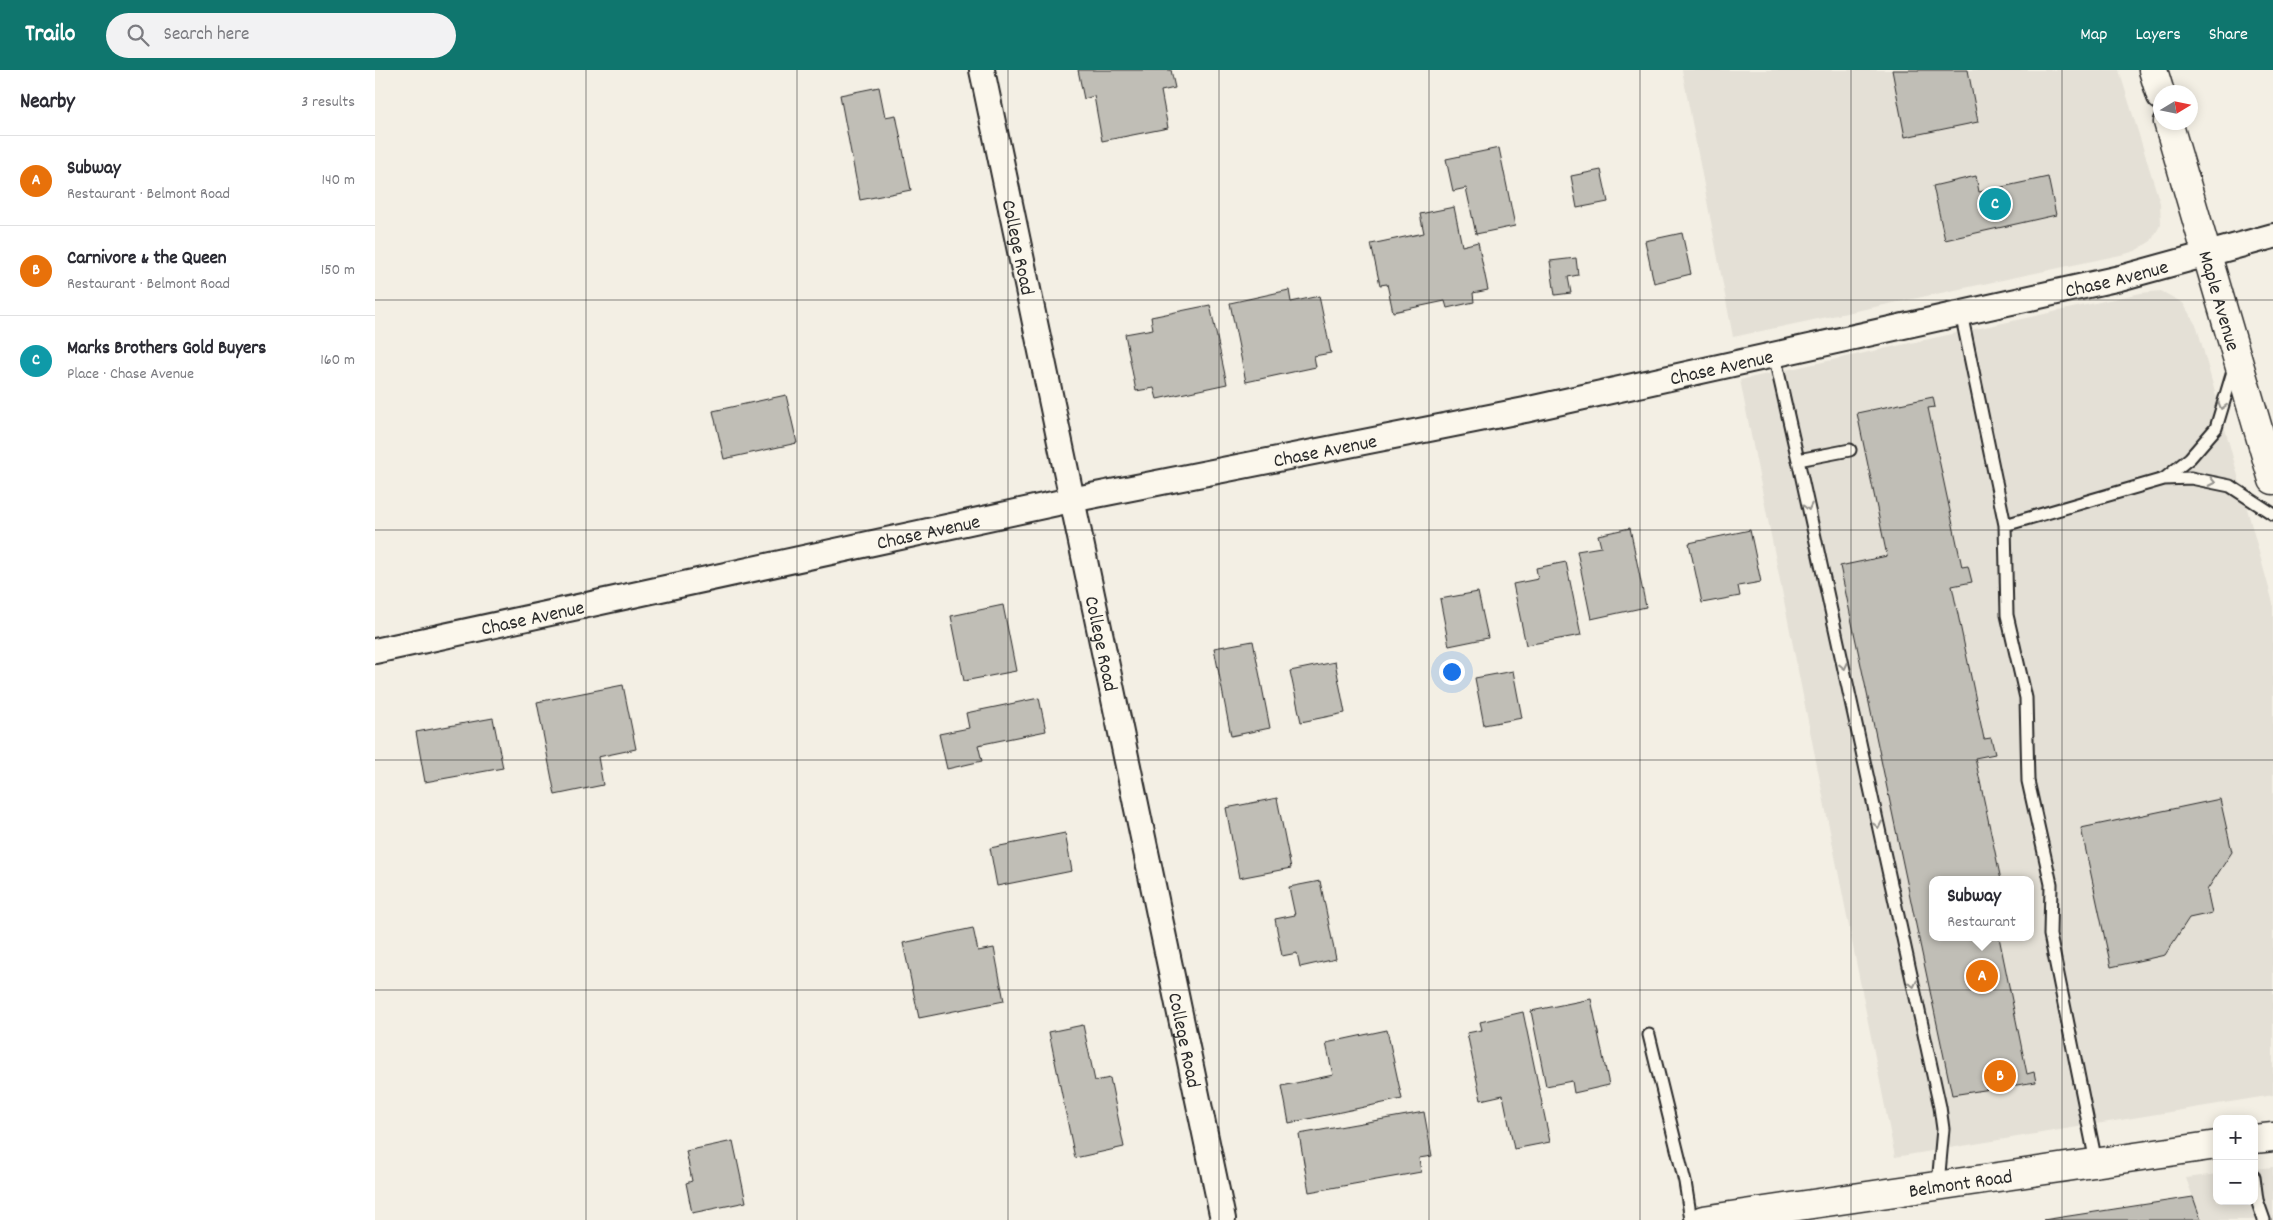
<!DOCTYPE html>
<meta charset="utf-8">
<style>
:root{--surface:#fff;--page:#f2f2f3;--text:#2b2b33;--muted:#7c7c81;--line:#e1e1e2;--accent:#0f766e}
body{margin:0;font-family:Dekko,sans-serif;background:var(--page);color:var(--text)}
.controls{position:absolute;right:15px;bottom:15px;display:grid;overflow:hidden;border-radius:10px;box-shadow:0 2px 12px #0003}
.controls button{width:45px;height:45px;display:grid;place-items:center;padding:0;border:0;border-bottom:1px solid var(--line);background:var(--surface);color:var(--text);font:25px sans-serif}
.compass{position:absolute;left:1778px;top:15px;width:45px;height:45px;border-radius:50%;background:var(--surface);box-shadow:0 2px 12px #0003;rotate:80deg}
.you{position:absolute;left:1076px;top:601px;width:18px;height:18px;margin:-12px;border:4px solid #fff;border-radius:50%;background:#1a73e8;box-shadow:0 0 0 8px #1a73e833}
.badge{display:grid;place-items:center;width:32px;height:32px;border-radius:50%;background:var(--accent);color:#fff;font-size:16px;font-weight:700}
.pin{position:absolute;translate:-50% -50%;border:2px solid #fff;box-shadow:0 1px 5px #0006}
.popup{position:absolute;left:1554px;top:806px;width:105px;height:65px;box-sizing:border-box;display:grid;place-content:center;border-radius:10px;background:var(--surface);filter:drop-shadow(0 1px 4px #0005);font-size:16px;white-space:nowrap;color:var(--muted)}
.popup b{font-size:19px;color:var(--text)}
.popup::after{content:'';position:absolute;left:50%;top:100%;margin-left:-10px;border:10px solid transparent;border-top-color:var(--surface)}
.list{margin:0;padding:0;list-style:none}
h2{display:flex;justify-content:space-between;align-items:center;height:65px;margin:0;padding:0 20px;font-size:21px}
h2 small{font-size:16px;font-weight:400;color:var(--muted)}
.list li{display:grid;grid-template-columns:32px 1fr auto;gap:15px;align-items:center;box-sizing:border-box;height:90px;padding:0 20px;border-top:1px solid var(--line)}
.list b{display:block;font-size:19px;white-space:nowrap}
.list p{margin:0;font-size:16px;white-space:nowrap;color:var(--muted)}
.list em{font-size:16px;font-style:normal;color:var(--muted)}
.icon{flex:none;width:28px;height:28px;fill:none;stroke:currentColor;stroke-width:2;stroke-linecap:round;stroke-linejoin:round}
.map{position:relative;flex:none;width:1898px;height:1150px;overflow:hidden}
header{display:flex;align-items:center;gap:30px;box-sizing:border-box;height:70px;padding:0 25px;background:var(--accent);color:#fff}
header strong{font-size:24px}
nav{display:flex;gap:28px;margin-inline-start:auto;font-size:18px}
.search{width:350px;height:45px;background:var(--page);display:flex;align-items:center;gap:12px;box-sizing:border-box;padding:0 18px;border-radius:28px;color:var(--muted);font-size:19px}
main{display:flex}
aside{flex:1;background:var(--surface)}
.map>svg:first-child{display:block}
</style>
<header>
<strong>Trailo</strong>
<div class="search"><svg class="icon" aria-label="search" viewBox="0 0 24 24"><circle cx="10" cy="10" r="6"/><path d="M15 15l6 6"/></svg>Search here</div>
<nav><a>Map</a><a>Layers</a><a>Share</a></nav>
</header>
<main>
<aside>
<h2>Nearby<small>3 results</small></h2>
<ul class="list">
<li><span class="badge" style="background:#e8710a">A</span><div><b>Subway</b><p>Restaurant · Belmont Road</p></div><em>140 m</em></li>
<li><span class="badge" style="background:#e8710a">B</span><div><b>Carnivore &amp; the Queen</b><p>Restaurant · Belmont Road</p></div><em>150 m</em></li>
<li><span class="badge" style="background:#0f9aa8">C</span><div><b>Marks Brothers Gold Buyers</b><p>Place · Chase Avenue</p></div><em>160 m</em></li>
</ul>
</aside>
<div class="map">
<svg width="1898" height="1150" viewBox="0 0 1898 1150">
<rect width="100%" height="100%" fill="#f3efe4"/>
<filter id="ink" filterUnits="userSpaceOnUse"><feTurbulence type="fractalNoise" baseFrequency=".02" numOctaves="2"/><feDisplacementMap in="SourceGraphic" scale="10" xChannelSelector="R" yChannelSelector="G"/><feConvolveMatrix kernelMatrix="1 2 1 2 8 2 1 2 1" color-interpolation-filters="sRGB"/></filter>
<g filter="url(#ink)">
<path fill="#e4e0d6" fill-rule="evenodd" d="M1307,0H1744L1785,133L1786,154L1776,171L1760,181L1750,184L1358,267Z
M1786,221L1808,233L1822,257L1898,533V1025L1520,1087L1365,310L1766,223ZM1558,810H1656V867H1558Z
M1898,1097V1150H1826L1811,1108L1842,1104V1131H1879V1099Z"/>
<path fill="#c0beb6" stroke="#2b2b2b" d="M703,0H796L800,18L786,21L793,58L727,71L719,26L709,29Z
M1517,0H1593L1603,52L1530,67Z
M504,17L510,47L521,45L536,120L485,130L465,25Z
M1124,78L1140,156L1101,164L1091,118L1078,121L1071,89Z
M1226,100L1233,132L1202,138L1196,106Z
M1601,106L1604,122L1673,107L1681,145L1570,170L1558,116Z
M1079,137L1087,176L1103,172L1113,220L1098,223L1099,232L1072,238L1070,231L1018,242L1012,214L1005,215L996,174L1049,163L1045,144Z
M1307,163L1316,204L1279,213L1270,171Z
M1201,188L1203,205L1193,207L1196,223L1180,225L1175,191Z
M914,220L916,232L944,226L956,283L939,286L941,297L871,312L855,233Z
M835,235L852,314L782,329L779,318L761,321L750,264L778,259L776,247Z
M411,325L422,373L349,389L338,341Z
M1558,327L1560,337L1553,338L1587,497L1593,496L1597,512L1577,516L1609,669L1616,668L1620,684L1600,688L1626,810H1558V867H1624L1652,1004L1659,1002L1661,1012L1577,1025L1465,496L1512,486L1482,343Z
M1255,458L1271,537L1216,549L1202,481L1226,477L1223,465Z
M1375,460L1386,512L1363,516L1365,526L1327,533L1314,473Z
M1191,492L1206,565L1151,575L1138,514L1163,509L1161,498Z
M1103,522L1113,568L1074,576L1065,529Z
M628,535L641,601L589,611L576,546Z
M878,571L895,658L856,666L839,578Z
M960,592L970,643L926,652L915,601Z
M1138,601L1147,648L1109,655L1100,608Z
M248,615L261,679L223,687L228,715L180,725L162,632Z
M664,628L671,661L603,675L607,691L572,699L564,664L594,658L591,643Z
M118,648L128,698L50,712L41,662Z
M902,728L916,798L864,808L851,738Z
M1845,729L1857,782L1832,820L1837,843L1814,848L1790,885L1736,897L1706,758Z
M690,763L697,801L622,816L615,778Z
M945,811L961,889L925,897L922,883L907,886L900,849L920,845L914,817Z
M598,858L603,881L619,878L629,931L544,948L528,873Z
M1216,929L1234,1015L1199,1023L1197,1011L1171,1016L1156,941Z
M1148,942L1175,1072L1139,1079L1128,1025L1106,1030L1092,963L1107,960L1105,952Z
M708,955L720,1011L735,1008L749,1077L700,1088L674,962Z
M1012,960L1027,1029L914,1053L907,1016L958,1005L951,973Z
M1049,1042L1057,1086L1044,1088L1046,1102L934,1122L924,1064Z
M358,1071L371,1132L317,1143L311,1113L317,1111L311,1081Z
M1818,1127L1826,1150H1668Z"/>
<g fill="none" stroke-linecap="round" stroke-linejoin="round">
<g stroke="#2b2b2b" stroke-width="15">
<path id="service" d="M1586,243L1630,455L1632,545L1651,628L1653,711L1676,814L1675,865L1721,1092
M1399,284L1423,390L1475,380
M1423,390L1565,1037L1568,1059L1563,1114
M1789,409L1815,388L1841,358L1859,298
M1630,455L1789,409L1816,408L1855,416L1898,444
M1274,965L1310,1112L1316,1150
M1879,1107L1882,1130L1889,1150"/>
</g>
<g stroke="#2b2b2b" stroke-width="28">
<g id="minor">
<path id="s1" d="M607,0L848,1149"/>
<path id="s2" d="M0,581L696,430L1150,340L1745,208L1898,166"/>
</g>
</g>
<g stroke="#2b2b2b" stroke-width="31">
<g id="secondary">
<path d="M1778,0L1786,26"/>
<path id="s3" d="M1793,52L1898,410"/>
<path d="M1879,1069L1898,1067"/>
<path id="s4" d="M1328,1150L1842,1075"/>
</g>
</g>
<use href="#service" stroke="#fbf7ec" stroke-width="11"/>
<use href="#minor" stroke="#fbf7ec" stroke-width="24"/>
<use href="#secondary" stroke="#fbf7ec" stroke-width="28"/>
</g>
<defs><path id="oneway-chevron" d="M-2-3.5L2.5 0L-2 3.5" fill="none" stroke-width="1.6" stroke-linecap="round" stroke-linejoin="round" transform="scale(1.25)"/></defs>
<g stroke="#93918c">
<use href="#oneway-chevron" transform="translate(1847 336) rotate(107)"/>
<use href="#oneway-chevron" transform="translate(1837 412) rotate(12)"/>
<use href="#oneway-chevron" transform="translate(1433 437) rotate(77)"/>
<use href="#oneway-chevron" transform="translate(1469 596) rotate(77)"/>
<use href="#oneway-chevron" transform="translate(1503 755) rotate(78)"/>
<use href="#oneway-chevron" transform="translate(1538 914) rotate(78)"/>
</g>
</g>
<path fill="none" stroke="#2b2b2b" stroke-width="1" stroke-opacity="0.55" d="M211,0V1150M422,0V1150M633,0V1150M844,0V1150M1054,0V1150M1265,0V1150M1476,0V1150M1687,0V1150M0,230H1898M0,460H1898M0,690H1898M0,920H1898"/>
<g text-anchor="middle" stroke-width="4.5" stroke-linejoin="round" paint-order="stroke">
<g font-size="20" fill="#2b2b2b" stroke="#fbf7ec">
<text dy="7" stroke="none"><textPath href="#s1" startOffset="181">College Road</textPath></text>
<text dy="7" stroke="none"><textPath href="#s2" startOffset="1781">Chase Avenue</textPath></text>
<text dy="7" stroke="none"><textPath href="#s3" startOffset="186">Maple Avenue</textPath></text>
<text dy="7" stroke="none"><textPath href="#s2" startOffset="1376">Chase Avenue</textPath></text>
<text dy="7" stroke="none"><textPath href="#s2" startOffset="971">Chase Avenue</textPath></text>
<text dy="7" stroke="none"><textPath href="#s2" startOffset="566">Chase Avenue</textPath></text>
<text dy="7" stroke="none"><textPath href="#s2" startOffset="161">Chase Avenue</textPath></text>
<text dy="7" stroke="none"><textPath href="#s1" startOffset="586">College Road</textPath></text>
<text dy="7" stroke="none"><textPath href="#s1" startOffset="991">College Road</textPath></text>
<text dy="7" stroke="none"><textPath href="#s4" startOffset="260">Belmont Road</textPath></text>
</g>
</g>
</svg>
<div class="controls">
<button>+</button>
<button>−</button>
</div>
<svg class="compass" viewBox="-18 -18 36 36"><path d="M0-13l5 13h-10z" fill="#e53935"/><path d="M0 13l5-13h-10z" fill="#7c7c81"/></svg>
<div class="you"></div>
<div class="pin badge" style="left:1607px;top:906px;background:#e8710a">A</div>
<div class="popup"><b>Subway</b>Restaurant</div>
<div class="pin badge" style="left:1625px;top:1006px;background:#e8710a">B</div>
<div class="pin badge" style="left:1620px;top:134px;background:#0f9aa8">C</div>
</div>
</main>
